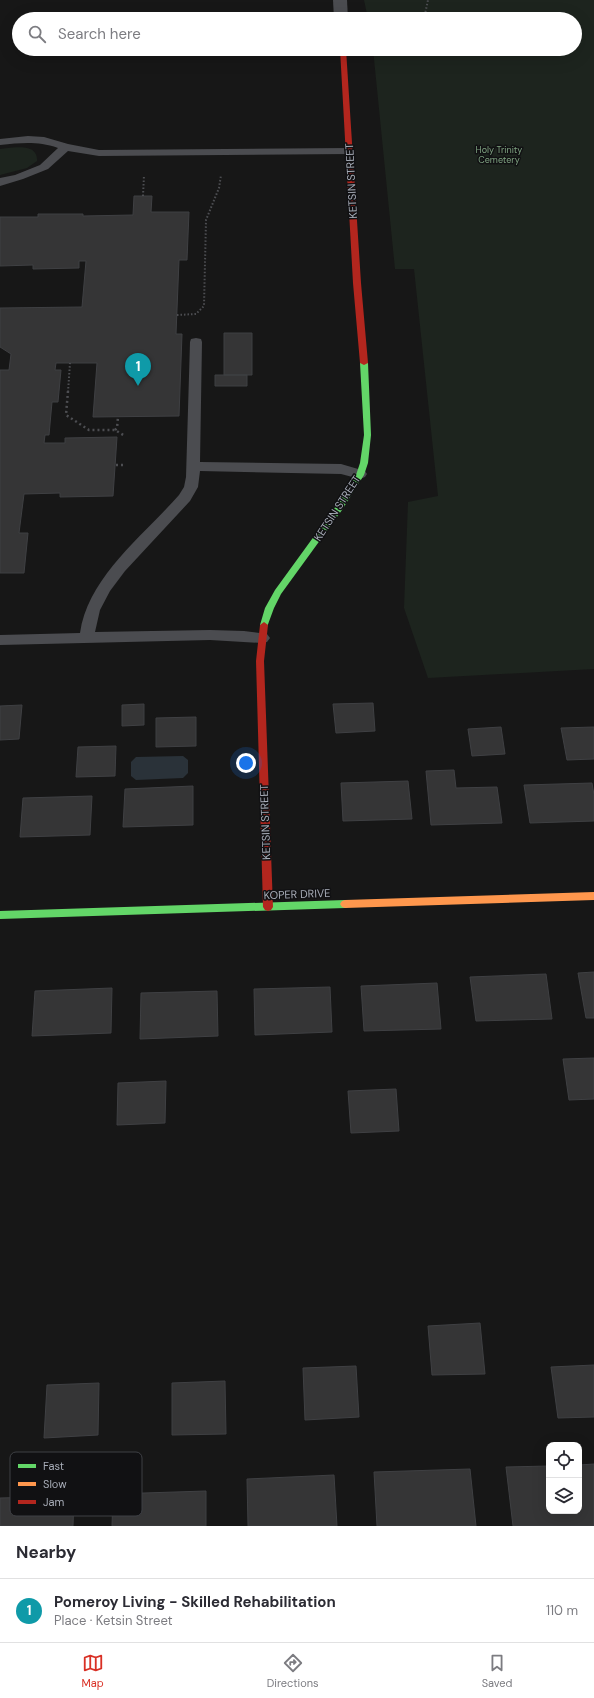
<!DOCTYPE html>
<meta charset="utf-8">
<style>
:root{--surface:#fff;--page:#f2f2f3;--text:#2b2b33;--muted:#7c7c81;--line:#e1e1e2;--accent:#d93025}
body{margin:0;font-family:"DM Sans",sans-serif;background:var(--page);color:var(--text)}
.controls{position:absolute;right:12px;bottom:12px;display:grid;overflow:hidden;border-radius:8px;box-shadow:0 4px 16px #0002}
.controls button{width:36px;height:36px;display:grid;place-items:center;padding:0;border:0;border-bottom:1px solid var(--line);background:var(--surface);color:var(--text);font:20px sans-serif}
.you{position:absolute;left:246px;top:763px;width:14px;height:14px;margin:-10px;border:3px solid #fff;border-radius:50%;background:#1a73e8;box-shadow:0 0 0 6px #1a73e833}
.badge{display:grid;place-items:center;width:26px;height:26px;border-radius:50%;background:var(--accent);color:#fff;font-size:13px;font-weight:700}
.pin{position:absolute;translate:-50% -33px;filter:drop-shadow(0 1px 2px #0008)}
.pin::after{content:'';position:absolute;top:21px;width:14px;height:12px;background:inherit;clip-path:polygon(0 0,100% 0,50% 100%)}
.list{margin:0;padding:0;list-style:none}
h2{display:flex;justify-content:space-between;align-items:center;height:52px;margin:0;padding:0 16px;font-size:17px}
h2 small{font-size:13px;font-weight:400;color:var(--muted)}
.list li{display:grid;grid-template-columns:26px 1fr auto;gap:12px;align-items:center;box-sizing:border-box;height:64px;padding:0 16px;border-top:1px solid var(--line)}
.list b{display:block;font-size:15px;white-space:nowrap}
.list p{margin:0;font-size:13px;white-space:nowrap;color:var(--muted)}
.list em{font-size:13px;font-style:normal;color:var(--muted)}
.icon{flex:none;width:22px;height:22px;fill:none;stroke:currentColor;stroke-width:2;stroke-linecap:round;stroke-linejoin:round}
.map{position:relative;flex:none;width:594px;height:1526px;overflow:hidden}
.search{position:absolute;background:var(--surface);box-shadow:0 4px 16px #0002;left:12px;right:12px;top:12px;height:44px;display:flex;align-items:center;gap:10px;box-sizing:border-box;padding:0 14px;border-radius:22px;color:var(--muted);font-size:15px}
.sheet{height:116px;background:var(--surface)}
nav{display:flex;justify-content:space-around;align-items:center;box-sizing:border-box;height:56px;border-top:1px solid var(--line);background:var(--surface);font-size:11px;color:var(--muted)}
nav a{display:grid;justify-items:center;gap:2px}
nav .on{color:var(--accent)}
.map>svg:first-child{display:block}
</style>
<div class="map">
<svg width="594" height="1526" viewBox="0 0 594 1526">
<rect width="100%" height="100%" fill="#171717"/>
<path fill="#1d241e" d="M364,0H594V669L428,678L404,608L408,502L438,496L414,269H395L373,49H575V19H368Z
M8,148C19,147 38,145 37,161L27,168L0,175V149Z"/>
<path fill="#2a3239" d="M183,756L188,760V773L183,778L136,780L131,776V762L136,757Z"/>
<path fill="#353536" stroke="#3f4043" d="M134,196H152L151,212H189L187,260H179L176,334H182L179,416L93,417L97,363H56L55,370H61L58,402H52L49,435H45L44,443H65V438L117,437L113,496L60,497V493L24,494L19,533H28L24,573H0V370H9L11,354L0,347V308L82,307L86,261H79V268L33,269V265L0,266V217H38V214H83V216L133,215Z
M224,333H252V375H224Z
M215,375H247V386H215Z
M373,703L375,731L336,733L333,704Z
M144,704V725L122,726V705Z
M22,705L19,739L0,740V706Z
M196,717V746L156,747V718Z
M501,727L505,754L472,756L468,729Z
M594,727V759L567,760L561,728Z
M116,746L115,776L76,777L78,747Z
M454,770L456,788L497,787L502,823L431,825L426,771Z
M408,781L412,819L343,821L341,783Z
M592,783L594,795V821L530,823L524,785Z
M193,786V825L123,827L125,789Z
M92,796L90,835L20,837L23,798Z
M594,972V1018H586L578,973Z
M546,974L552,1019L476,1021L470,977Z
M437,983L441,1029L364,1031L361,986Z
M330,987L332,1032L255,1035L254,989Z
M112,988L111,1033L32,1036L35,991Z
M217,991L218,1036L140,1039L141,993Z
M594,1058V1099L569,1100L563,1059Z
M166,1081L165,1123L117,1125L118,1083Z
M396,1089L399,1131L351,1133L348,1091Z
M480,1323L485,1374L432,1375L428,1326Z
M594,1365V1417L558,1418L551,1367Z
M356,1366L359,1417L305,1420L303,1368Z
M225,1381L226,1434L172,1435V1383Z
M99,1383L98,1435L44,1438L47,1385Z
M594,1464V1526H513L506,1467L549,1466V1511H579V1465Z
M470,1469L476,1526H377L374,1472Z
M334,1475L337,1526H248L247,1479Z
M206,1491V1526H112L113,1494Z
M74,1496L73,1526H0V1498Z"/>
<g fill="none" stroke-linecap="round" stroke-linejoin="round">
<path stroke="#4d4e52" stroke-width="2" stroke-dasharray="1.5 2" stroke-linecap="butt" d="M424,19L428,0
M423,49V53
M143,196L144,175
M177,315L196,314L204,306L206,220L219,188L221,175
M68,392L70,363"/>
<path stroke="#4d4e52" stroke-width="2.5" stroke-dasharray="2 3" stroke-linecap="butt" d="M68,391L66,415L89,430H115L125,436
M115,430L117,428L118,417
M116,465H123"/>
<path fill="#4b4c50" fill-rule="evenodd" d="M28,136L44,137L68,144L99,150L349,148L353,149L355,151L353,153L349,154L99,156L68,151L48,169L23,179L0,186V178L15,175L40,165L58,148C37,141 22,143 0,145V139Z
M196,338L201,339L202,342L200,462L341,464L365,471L367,474L365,477L360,479L341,474L200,471L198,487L190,501L125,571L110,591L100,610L95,632L210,630L244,631L267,634L270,638L267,642L262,643L210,640L0,645V635L80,633C88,577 143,536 179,495L184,487L186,477L190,342L191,339Z"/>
<path fill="#4b4c50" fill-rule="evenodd" d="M333,0H347L348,19H334Z"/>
<path fill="#63d668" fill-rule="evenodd" d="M361,361H364L368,363L371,435L368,463L364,475L342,510L281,594L274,608L267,627H261L260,625L265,608L275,590L336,506L356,475L360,463L364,435L360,363Z
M345,900L348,901L350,904L348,907L345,908L0,919V911Z"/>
<path fill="#ff974d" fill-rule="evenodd" d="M594,892V900L345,908L342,907L340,904L342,901L345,900Z"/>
<path fill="#b3261e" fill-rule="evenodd" d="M340,49H346L361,283L368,363L364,365L360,363L353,283Z
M264,622L268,625L264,661L273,907L271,910L268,911L265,910L263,907L256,661L260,625Z"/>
</g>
<g text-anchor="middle" stroke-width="3" stroke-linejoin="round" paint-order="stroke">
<g font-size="9" fill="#7fa381" stroke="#111113">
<text x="499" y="153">Holy Trinity<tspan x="499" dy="10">Cemetery</tspan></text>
</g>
<g font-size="11" fill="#a8adb8" stroke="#111113">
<text transform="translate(351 181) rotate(-93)" y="4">KETSIN STREET</text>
<text transform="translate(337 508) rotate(-57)" y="4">KETSIN STREET</text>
<text transform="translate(265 822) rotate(-92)" y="4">KETSIN STREET</text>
<text transform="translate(297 894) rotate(-2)" y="4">KOPER DRIVE</text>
</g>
</g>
<rect x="10" y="1452" width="132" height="64" rx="6" fill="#111113" stroke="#3e4045" stroke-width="1"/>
<rect x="18" y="1464" width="18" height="4" fill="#63d668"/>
<rect x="18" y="1482" width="18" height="4" fill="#ff974d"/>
<rect x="18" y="1500" width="18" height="4" fill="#b3261e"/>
<g font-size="11" fill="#a8adb8">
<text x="43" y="1470">Fast</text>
<text x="43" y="1488">Slow</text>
<text x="43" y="1506">Jam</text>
</g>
</svg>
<div class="controls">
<button><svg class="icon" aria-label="locate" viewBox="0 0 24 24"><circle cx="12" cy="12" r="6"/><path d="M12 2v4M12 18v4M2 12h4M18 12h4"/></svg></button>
<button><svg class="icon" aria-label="layers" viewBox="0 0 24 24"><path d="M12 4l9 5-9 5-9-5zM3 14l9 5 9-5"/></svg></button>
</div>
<div class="you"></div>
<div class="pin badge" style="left:138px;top:386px;background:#0f9aa8">1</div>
<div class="search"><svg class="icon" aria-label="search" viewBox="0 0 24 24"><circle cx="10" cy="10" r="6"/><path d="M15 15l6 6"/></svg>Search here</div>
</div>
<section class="sheet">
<h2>Nearby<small></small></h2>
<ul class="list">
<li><span class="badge" style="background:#0f9aa8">1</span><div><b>Pomeroy Living - Skilled Rehabilitation</b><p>Place · Ketsin Street</p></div><em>110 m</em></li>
</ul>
</section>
<nav>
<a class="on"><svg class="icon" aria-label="map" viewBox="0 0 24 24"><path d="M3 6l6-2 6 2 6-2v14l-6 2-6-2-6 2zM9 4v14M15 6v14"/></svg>Map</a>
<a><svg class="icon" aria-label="directions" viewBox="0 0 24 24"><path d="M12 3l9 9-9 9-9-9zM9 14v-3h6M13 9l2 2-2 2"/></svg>Directions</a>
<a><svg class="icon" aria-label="saved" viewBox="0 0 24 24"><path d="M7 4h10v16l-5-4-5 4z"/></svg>Saved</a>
</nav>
